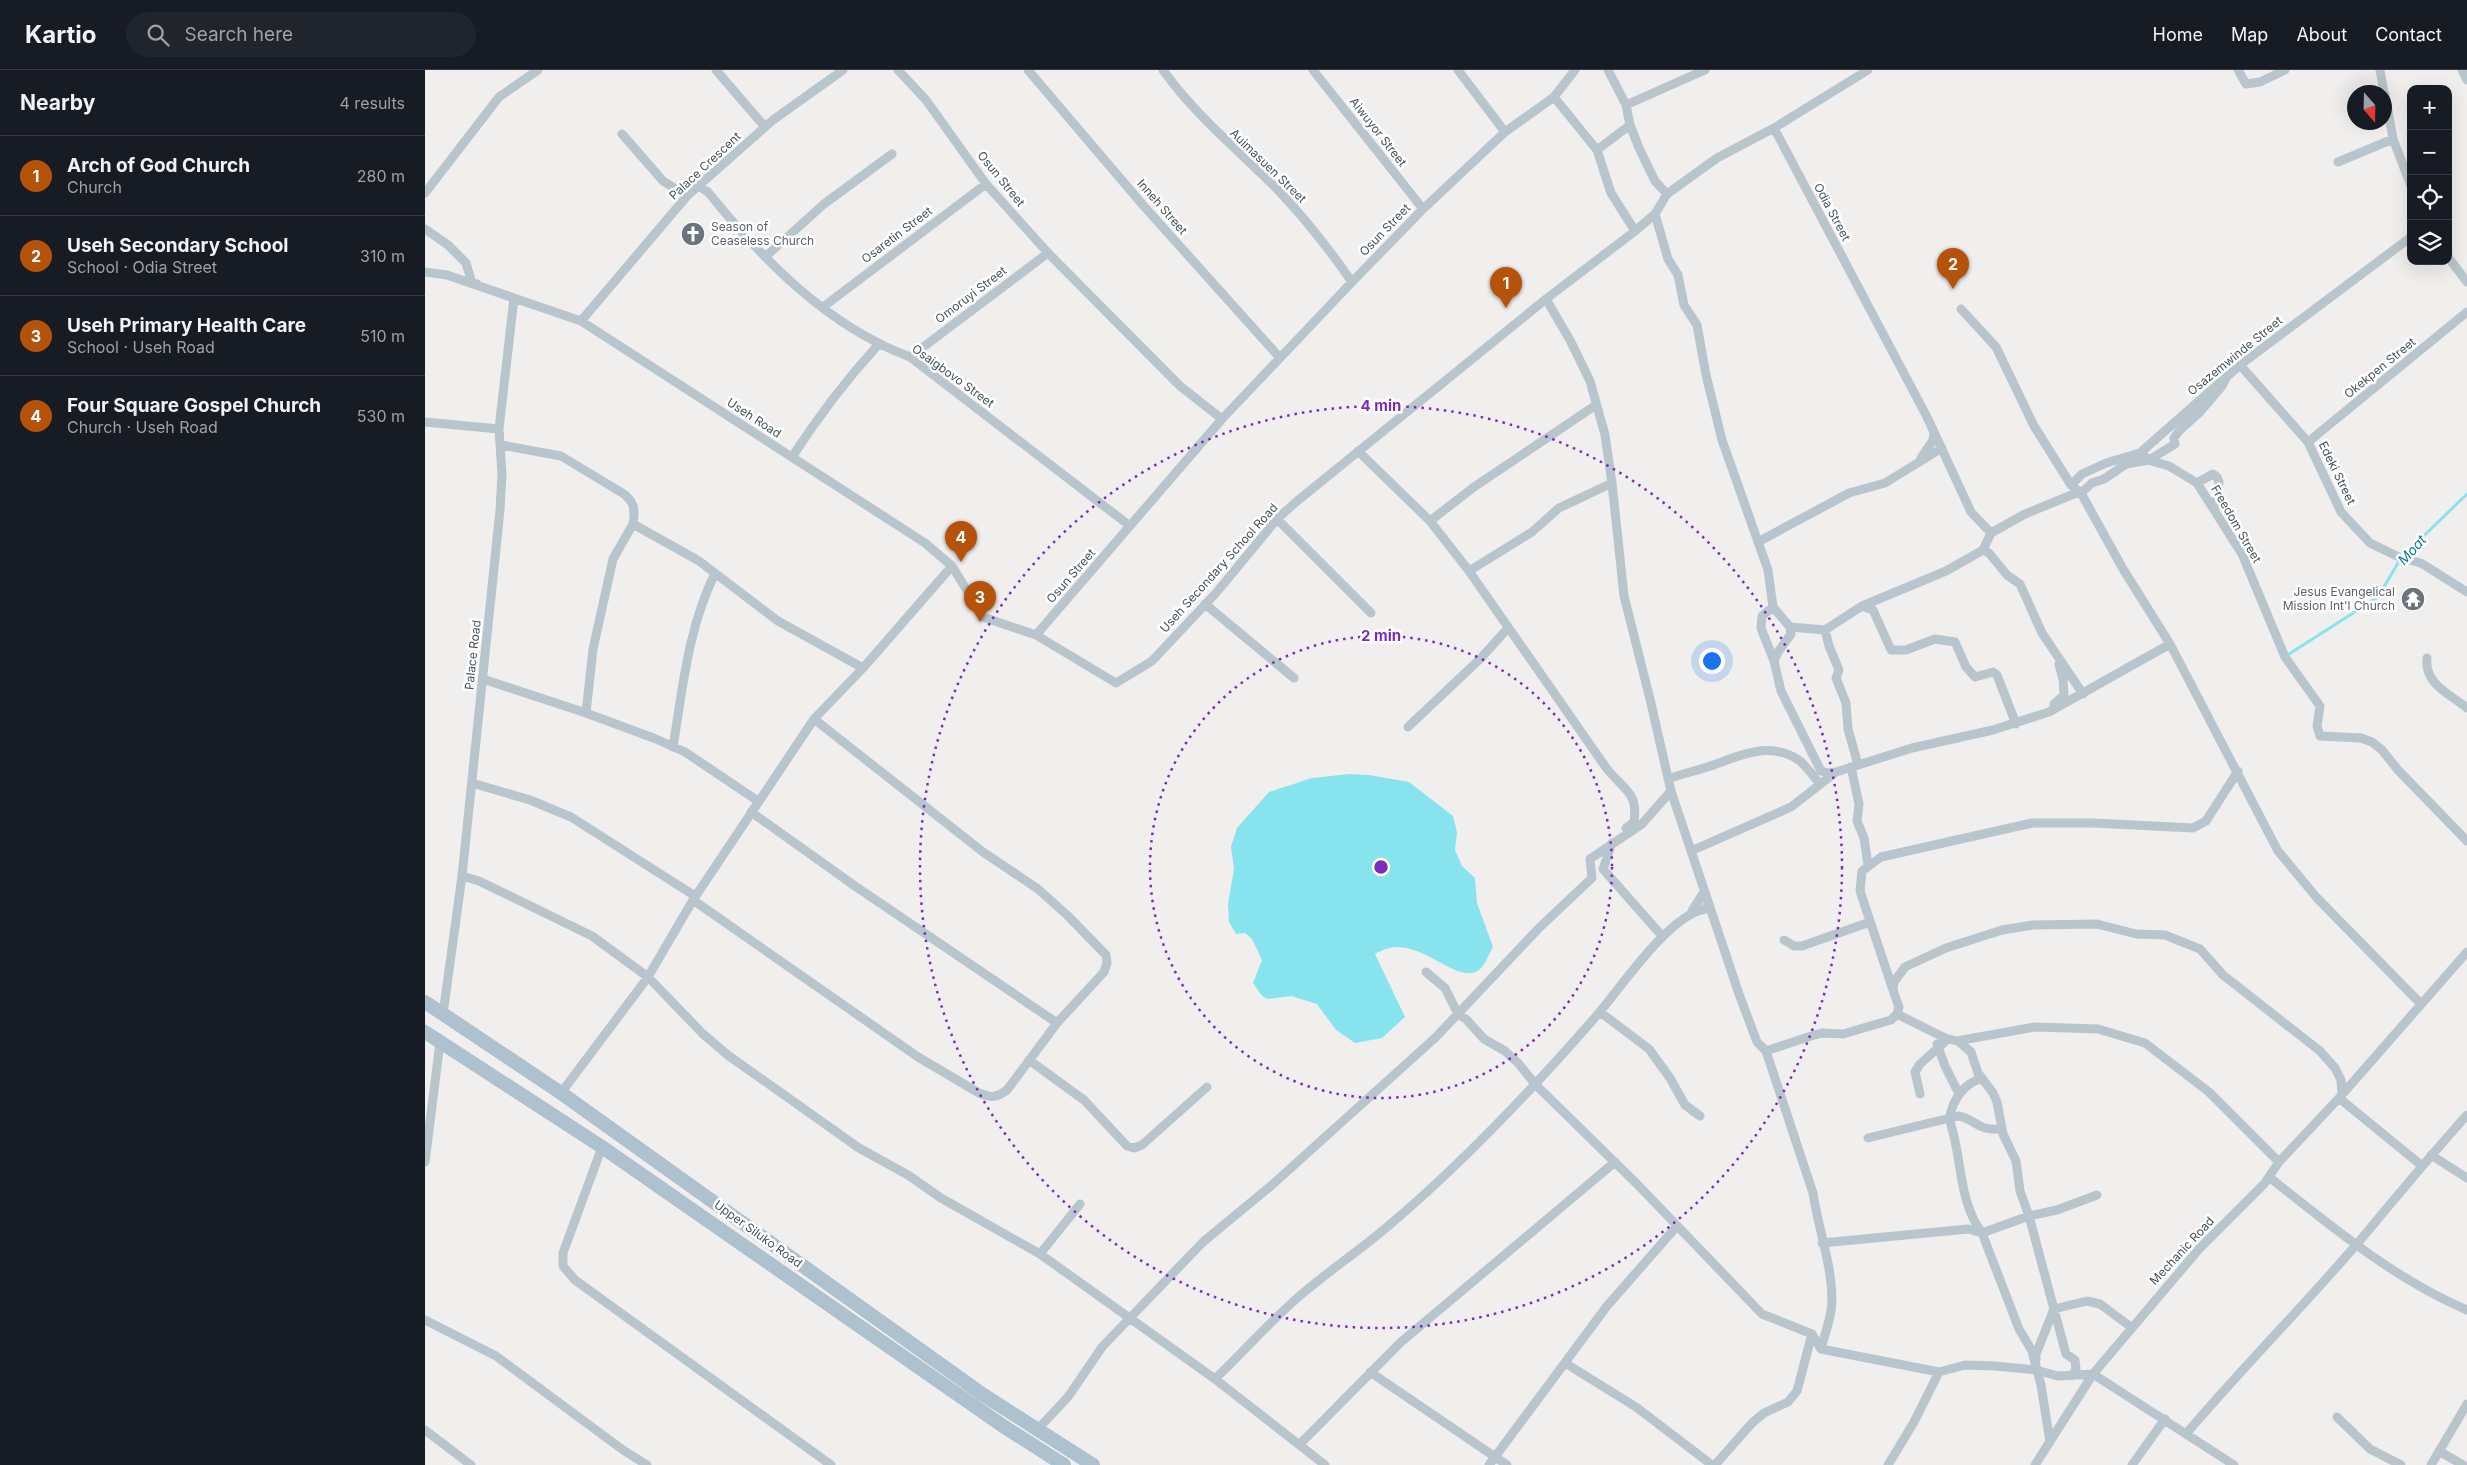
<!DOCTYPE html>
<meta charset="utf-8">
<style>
:root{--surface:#171b24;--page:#20242c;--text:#f1f3f6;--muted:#9ea1a6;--line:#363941;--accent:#b45309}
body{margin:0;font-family:Inter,sans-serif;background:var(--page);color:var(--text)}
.controls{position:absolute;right:15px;top:15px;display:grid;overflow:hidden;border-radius:10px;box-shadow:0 5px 20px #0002}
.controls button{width:45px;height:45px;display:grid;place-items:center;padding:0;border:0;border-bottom:1px solid var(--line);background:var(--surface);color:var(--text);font:25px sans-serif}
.compass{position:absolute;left:1922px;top:15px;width:45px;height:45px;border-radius:50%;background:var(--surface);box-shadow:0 5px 20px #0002;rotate:160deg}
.you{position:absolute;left:1286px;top:590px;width:18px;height:18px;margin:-12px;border:4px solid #fff;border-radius:50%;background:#1a73e8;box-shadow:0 0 0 8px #1a73e833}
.badge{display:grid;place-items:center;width:32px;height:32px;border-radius:50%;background:var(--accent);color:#fff;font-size:16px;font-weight:700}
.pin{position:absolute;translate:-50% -41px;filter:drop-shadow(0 1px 2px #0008)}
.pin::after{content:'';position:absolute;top:26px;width:18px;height:15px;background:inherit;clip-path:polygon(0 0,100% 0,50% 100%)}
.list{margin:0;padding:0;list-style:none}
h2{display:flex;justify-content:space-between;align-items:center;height:65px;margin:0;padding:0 20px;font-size:21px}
h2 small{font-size:16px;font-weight:400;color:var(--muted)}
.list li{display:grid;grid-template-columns:32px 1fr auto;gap:15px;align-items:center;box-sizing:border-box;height:80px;padding:0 20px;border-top:1px solid var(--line)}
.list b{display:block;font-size:19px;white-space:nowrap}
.list p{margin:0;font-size:16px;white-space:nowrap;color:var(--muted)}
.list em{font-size:16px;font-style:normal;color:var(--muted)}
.icon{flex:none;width:28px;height:28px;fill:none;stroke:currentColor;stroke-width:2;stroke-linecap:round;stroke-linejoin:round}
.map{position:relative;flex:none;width:2042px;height:1395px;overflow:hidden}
header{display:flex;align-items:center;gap:30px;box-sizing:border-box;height:70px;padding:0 25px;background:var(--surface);border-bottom:1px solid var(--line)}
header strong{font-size:24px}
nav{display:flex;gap:28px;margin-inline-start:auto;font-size:18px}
.search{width:350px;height:45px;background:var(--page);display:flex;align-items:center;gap:12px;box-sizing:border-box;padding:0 18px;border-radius:28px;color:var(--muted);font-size:19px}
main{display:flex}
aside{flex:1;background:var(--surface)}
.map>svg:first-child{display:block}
</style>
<header>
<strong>Kartio</strong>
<div class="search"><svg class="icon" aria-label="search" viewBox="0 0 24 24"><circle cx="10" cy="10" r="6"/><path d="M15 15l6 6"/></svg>Search here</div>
<nav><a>Home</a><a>Map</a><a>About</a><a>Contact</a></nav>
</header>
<main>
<aside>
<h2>Nearby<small>4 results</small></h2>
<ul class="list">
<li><span class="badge">1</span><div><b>Arch of God Church</b><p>Church</p></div><em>280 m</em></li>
<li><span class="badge">2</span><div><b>Useh Secondary School</b><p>School · Odia Street</p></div><em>310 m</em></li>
<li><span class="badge">3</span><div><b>Useh Primary Health Care</b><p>School · Useh Road</p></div><em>510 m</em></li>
<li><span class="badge">4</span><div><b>Four Square Gospel Church</b><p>Church · Useh Road</p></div><em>530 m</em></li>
</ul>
</aside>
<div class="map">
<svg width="2042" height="1395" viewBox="0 0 2042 1395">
<rect width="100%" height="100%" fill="#f1eeee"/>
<path fill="#87e4ef" d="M924,704L944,705L984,712L1028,746L1032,762L1030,780L1037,796L1050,808L1052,833L1068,877C1064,883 1060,896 1054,900C1028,917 992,858 950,884L980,947L957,968L930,973L911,960L892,934L866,926L843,929L837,926L828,913L837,890L827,869L820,863L811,864L804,852L803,834L809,799L806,777L812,758L844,722L887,708Z"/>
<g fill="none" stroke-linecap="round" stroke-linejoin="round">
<path stroke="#87e4ef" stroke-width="3" d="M1861,586L1953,527L1976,488L2042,424"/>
<path stroke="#b9c5cc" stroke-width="9" d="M291,0L340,57
M473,0L501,30L561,114L623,183L755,316L797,349
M603,0L717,134L855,288
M738,0C772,47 811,78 851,118C879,147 904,179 927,212
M888,0L998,139
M1033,0L1080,62
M1183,0L1201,35L1205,55L1214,78L1230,111L1242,124
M1813,0L1821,14L1835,12L1860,0
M1955,0L1959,22
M2037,0L2042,10
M1960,24L1968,69L1986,116
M1129,27L1172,80L1186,123L1210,161
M1201,35L1280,0
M1349,58L1502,347L1546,442L1566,463L1600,444L1649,424L1656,423L1667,413L1679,409L1701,394L1724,390L1750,374L1749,368L1754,361L1774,343L1797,316L1802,306
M197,64L238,111L262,126
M1172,80L1205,55
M1913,92L1968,69
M274,116L283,122C338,190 402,256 485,287L705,456
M0,123L74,27L113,0
M1230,144L1243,189L1253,205L1259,235L1272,255L1281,305L1297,370L1343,500L1348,537L1365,557L1366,564L1353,582L1349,591L1356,621L1396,701L1403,703L1411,702L1487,678L1568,660L1624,642L1745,574
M0,159L23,175L41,193L47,213L52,214
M340,187L399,134L467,84
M2023,187L2042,212
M0,202L22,205L156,251L500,473L527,496L558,547L611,565L691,613L727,591L791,523L852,449L871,432L1121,229L1210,161L1230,144L1242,124L1292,88L1349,58L1443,0
M1121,229L1145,270L1165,311L1180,365L1187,413L1199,526L1225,629L1246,721L1314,924L1332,972L1341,981L1388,1123C1393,1159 1411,1206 1406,1241C1404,1254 1399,1266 1396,1279
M398,237L561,114
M1536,239L1571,277L1609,356L1646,415L1656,423L1698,499L1745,574L1853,781L1892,828L1996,934
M156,251L262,126L348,50L418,0
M485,287L623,183
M1815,295L1883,372L1916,442L1945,473L1976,488L1996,493L2042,522
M0,352L74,359
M1883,372L2042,242
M76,375L136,386L199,424C210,433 210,440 208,454
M933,381L1005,451L1044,501L1182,699C1200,721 1213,722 1209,752L1201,758
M1715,383L1726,391L1744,396L1772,413L1817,484L1860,587L1895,636L1892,656L1895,666L1936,668L1947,672L1957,680L1973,700L2042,771
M367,387C393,347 421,310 453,275
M1496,388L1508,370L1509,362
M1772,413L1788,404L1792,407L1794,412L1790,440
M1646,415L1657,404L1681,393L1715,383L1815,295L1986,167
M852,449L946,543
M1005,451L1049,417L1171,335
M1333,472L1424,423L1460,413L1517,378
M1558,480L1564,483L1582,505L1595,514L1617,563L1658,624
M1044,501L1107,462L1134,438L1187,413
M780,534L869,608
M1437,536L1448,540L1466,580H1481L1510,569L1530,572L1541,597L1550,607L1568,602L1572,605L1591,654
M1348,537L1337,546L1336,558L1349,591
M1365,557L1400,560L1437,536L1521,501L1558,480L1566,463
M1400,560L1404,576L1414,600L1411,608L1421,633L1423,659L1433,695
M611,565L797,349L927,212L998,139L1080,62L1129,27L1150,0
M2002,588C1999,614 2025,624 2042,638
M58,609L161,643L231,669L260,682L333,731
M1629,639V634L1639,625L1638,609L1634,594
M161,643L168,579L188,489L208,454L274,491L353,551L438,598L527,496
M983,657L1056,588L1083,558
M248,677C258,616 263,559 290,503
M1426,697L1434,734L1432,751L1439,768L1443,795
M1243,709C1259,703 1275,700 1291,694C1319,684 1347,671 1375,691C1382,697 1389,707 1395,714
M47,713L105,730L146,747L270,826
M326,742L430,816L632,953
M1187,773L1178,799L1237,866
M1266,781L1366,737L1411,702
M37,806L54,811L167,866L223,907L278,964L304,986L434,1078L483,1105L516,1128L615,1184L790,1309L900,1395
M268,830L493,987L554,1023C566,1028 571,1028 582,1020L632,953L679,902L682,893L681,885L643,846L613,819L558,782L389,649
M1267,841L1279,822
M1359,870L1369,876H1377L1445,852
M1001,902L1020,918L1033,944L1041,949L1059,969L1080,981L1093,993L1111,1015L1212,1114L1337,1244L1387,1264L1396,1279L1514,1302
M1468,920L1469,912L1480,897L1521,878L1577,860L1608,855L1672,854L1711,864L1740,865L1775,879L1798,905L1895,981L1910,998L1916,1010L1917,1025
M1175,942L1224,979L1245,1008L1260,1035L1275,1046
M18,944L37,806L75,440L77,404L74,359L89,228L85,227
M1472,944L1520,968L1532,971L1610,957L1673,959L1720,973L1784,1022L1854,1092
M1533,971L1546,982L1553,1003L1568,1023L1572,1032L1578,1064L1591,1091L1595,1121L1604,1146L1641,1284L1650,1290L1651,1299L1647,1306
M1512,974L1520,996L1534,1024
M1341,981L1386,966L1397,963L1418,964L1466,950L1472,944L1474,937L1471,929L1435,821L1437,801L1456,787L1607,753H1669L1768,758L1781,751L1813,701
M604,990L659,1030L702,1076L709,1078L717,1075L782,1017
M1557,1008C1538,1014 1528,1030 1524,1049C1538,1087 1532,1129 1557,1163L1594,1259L1607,1281L1616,1315L1625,1372
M136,1023L223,907L268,830L389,649L438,598
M1495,1024L1490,1002L1495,994L1523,969
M1914,1028L1996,1095
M1443,1068L1533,1046C1552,1049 1550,1061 1577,1059
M177,1077L138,1183V1196L150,1210L406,1395
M2006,1085L2042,1108
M0,1092L15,972
M1844,1107C1906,1156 1969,1209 2042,1240
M1397,1173L1543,1159L1557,1163L1604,1146L1632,1140L1672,1125
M615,1184L655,1134
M0,1250L71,1286L198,1380L222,1395
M1611,1290V1284L1629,1239L1662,1231L1675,1234L1706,1257
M1140,1293L1211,1337L1287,1395
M945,1302L1082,1395
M790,1309C817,1283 842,1255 870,1230C899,1204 933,1182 962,1157C1036,1095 1103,1024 1167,951C1194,921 1242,846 1280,839L1283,834
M1912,1347L1945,1379L1976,1395
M0,1360L46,1395
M612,1360L643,1327L677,1277L778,1172L847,1115L1011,967L1114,858L1167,808L1165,789L1217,754L1246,721
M1761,1364C1816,1299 1876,1239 1931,1175C1968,1131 2004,1087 2042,1045
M875,1374L976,1272L1190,1092
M2014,1381L2038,1395
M1064,1395L1182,1236L1252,1156
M1290,1395L1327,1353L1339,1343L1363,1332L1372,1321L1387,1264
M1463,1395L1489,1352L1514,1302L1540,1295L1570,1296L1611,1300L1633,1306L1668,1304L1774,1179L1839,1114L1854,1092L1914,1028L2042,882
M1610,1395L1668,1304L1809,1395
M1707,1395L1740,1349
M2006,1395L2042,1334"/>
<path stroke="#adc1ce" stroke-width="14" d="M0,932L136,1023L557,1324L668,1395
M0,962L177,1077L578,1356L639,1395"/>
</g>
<g fill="none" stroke="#7b2cbf" stroke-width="2.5" stroke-dasharray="2.5 5">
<circle cx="956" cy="797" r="231"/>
<circle cx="956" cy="797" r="461"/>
</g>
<defs>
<g id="church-disc" transform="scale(1.25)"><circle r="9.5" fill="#6b7280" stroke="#fff"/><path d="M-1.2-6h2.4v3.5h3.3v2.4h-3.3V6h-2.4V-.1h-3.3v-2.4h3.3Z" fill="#fff"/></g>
<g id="temple-disc" transform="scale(1.25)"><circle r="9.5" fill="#6b7280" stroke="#fff"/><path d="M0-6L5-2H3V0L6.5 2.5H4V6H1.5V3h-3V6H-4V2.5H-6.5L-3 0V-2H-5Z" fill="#fff"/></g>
</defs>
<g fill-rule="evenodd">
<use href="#church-disc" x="268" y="164"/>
<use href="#temple-disc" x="1988" y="529"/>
</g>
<g text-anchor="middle" stroke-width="5" stroke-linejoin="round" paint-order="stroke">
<g font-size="12" fill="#46545c" stroke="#fff">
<text transform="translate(953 62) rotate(52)" y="4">Aiwuyor Street</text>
<text transform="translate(280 96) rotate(-43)" y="4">Palace Crescent</text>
<text transform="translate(843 96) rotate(44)" y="4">Auimasuen Street</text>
<text transform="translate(576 109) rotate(51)" y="4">Osun Street</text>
<text transform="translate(737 137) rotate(49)" y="4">Inneh Street</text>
<text transform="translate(1407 142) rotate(62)" y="4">Odia Street</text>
<text transform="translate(960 160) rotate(-46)" y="4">Osun Street</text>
<text transform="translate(472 165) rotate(-37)" y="4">Osaretin Street</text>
<text transform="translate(546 225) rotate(-37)" y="4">Omoruyi Street</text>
<text transform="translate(1810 286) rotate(-39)" y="4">Osazemwinde Street</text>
<text transform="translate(1955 298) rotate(-39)" y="4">Okekpen Street</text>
<text transform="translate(528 306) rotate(36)" y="4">Osaigbovo Street</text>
<text transform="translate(329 348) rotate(33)" y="4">Useh Road</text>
<text transform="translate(1912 403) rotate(64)" y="4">Edeki Street</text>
<text transform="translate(1811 454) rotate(60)" y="4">Freedom Street</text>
<text transform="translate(794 498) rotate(-48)" y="4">Useh Secondary School Road</text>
<text transform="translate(646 506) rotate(-49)" y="4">Osun Street</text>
<text transform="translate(48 585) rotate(-84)" y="4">Palace Road</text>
<text transform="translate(333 1164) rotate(36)" y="4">Upper Siluko Road</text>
<text transform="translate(1757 1181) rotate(-47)" y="4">Mechanic Road</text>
</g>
<g font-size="12" fill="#5b616d" stroke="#fff" text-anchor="start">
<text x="286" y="161">Season of<tspan x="286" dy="14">Ceaseless Church</tspan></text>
<text x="1970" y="526" text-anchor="end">Jesus Evangelical<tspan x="1970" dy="14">Mission Int'l Church</tspan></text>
</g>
<g font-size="14" font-style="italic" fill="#09808f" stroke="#fff">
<text transform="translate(1987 480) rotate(-48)" y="5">Moat</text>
</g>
</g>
<circle cx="956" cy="797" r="8" fill="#7b2cbf" stroke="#fff" stroke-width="2.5"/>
<g font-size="15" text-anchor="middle" font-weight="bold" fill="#7b2cbf" stroke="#fff" stroke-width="5" stroke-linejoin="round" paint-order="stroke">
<text x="956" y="341">4 min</text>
<text x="956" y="571">2 min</text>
</g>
</svg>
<div class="controls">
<button>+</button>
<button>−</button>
<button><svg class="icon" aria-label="locate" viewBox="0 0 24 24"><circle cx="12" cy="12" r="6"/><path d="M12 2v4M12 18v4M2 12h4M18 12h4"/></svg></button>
<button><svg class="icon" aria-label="layers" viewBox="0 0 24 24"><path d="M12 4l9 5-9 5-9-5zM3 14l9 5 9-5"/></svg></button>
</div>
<svg class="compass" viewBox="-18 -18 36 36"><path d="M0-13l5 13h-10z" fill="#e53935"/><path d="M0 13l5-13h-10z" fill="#9ea1a6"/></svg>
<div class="you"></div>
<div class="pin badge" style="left:1081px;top:238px">1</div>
<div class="pin badge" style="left:1528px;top:219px">2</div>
<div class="pin badge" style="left:555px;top:552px">3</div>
<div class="pin badge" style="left:536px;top:492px">4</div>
</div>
</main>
